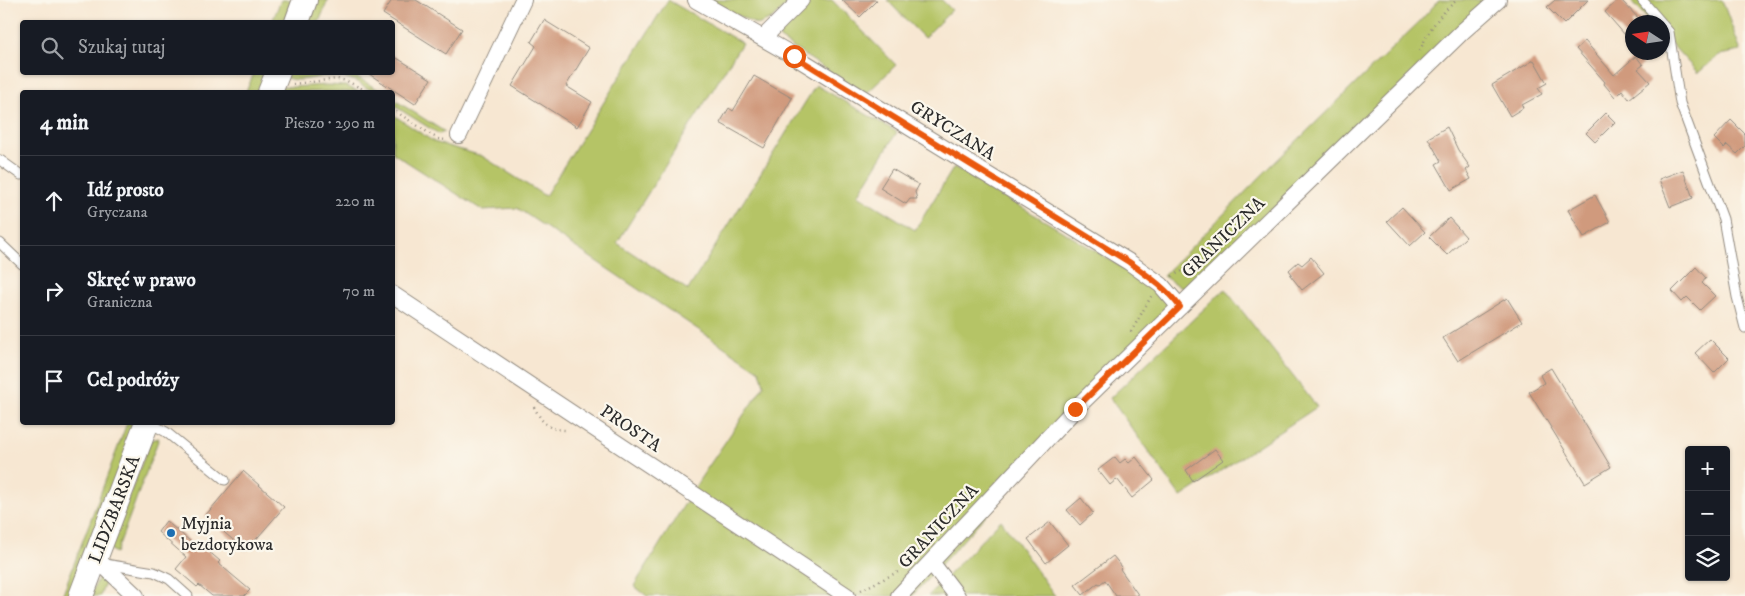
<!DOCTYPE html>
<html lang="pl">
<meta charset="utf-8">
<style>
:root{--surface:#171b24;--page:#20242c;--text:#f1f3f6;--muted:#9ea1a6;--line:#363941}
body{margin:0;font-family:"IM FELL DW Pica",serif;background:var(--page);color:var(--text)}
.controls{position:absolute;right:15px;bottom:15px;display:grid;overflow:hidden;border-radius:5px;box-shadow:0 1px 4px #0004}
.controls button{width:45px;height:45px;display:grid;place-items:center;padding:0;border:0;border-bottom:1px solid var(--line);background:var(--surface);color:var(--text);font:25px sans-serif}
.compass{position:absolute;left:1625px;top:15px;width:45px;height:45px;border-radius:50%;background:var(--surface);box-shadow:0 1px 4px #0004;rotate:282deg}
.stop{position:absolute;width:15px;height:15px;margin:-11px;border:4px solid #ea580c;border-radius:50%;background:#fff}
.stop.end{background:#ea580c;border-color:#fff;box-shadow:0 1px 5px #0008}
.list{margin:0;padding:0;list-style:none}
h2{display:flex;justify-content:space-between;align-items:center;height:65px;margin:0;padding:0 20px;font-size:21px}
h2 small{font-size:16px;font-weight:400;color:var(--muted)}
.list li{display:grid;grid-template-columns:32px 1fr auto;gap:15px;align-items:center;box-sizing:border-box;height:90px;padding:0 20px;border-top:1px solid var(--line)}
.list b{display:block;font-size:19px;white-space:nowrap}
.list p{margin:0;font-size:16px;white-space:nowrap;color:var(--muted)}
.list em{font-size:16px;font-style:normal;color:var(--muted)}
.icon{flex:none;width:28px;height:28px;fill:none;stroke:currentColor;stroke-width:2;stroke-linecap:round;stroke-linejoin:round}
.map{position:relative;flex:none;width:1745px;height:596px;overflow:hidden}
.search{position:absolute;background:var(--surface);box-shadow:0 1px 4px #0004;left:20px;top:20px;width:375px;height:55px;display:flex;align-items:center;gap:12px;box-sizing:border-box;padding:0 18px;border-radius:5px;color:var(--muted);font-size:19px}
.panel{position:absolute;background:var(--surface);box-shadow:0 1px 4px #0004;left:20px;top:90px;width:375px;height:335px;border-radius:5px}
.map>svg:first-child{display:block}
</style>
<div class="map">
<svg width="1745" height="596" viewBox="0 0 1745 596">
<rect width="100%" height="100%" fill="#fbf7ec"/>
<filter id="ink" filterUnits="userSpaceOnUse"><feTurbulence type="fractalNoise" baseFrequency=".02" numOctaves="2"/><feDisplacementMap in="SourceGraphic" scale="10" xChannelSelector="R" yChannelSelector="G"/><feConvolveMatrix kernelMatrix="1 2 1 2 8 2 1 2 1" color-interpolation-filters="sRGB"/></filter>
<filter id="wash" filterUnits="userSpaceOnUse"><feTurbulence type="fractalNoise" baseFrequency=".0096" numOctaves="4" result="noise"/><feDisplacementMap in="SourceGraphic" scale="20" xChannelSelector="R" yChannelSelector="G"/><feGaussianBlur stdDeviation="1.12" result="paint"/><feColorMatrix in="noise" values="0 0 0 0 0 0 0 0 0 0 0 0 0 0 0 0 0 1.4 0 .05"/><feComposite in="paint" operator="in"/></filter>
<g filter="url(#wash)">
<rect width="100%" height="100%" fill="#f7e7d2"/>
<path fill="#b5c466" stroke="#707848" d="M281,0H294L286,22H272Z
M314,0H328L319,22H305Z
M668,0L742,43L617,243L688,290L816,85L897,132L858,195L915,230L954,167L1094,250L1173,299L1176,307L912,596H647L634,586L700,479L764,385L760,371L517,208L482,210L393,153L392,114L434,142L482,156L545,196Z
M708,0H792L772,19L757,25Z
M809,0H832L896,65L865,95L780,39C774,26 800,8 809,0Z
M887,0H942L952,10L924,38Z
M1439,0H1498L1188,289L1180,287L1163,276L1265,172L1420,21Z
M1630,0H1722L1741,51L1719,55L1698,73L1663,35L1662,22H1651Z
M254,73H268L260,92H246Z
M287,73H350L382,92C371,92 366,87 357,82C351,79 342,76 335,76C318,74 301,85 285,77Z
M327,85L346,86L359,92H279L282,86L292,87Z
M393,99L445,132L439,134L393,105Z
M1225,289L1317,407L1181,497L1110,398Z
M127,423H137L72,596H62Z
M159,438L116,553L112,551L109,547L151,440Z
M1001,520L1055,596H928Z
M100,575L107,578L100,596H90Z"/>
<g id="blocks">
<path fill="#d09a7d" d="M392,0H416L462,29L446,54L383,14Z
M842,0H877L860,17Z
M1555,0H1588L1564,24L1547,7Z
M1618,0H1621L1642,22H1632V43L1605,12Z
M544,20L589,48L566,86L592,102L577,127L512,86L536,46L531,42Z
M1585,41L1614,75L1636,56L1643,65L1638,69L1650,82L1629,99L1622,90L1615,97L1604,84L1605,82L1576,49Z
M392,55L431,79L415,104L366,72H392Z
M1534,60L1547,83L1538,88L1542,94L1522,105L1523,108L1510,116L1492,85Z
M754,76L792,98L764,148L720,123L729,108L733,111Z
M1606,113L1615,122L1595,142L1586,133Z
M1731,120L1745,134V146L1737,154L1727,145L1724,148L1714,138Z
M1447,127L1458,150L1470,167L1466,170L1471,179L1451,190L1436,164L1441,161L1428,138Z
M892,169L919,185L915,192L917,199H910L906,204L880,188Z
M1683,170L1693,198L1670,207L1659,179Z
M1595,195L1610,222L1584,237L1568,210Z
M1402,207L1425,232L1410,246L1387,221Z
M1449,218L1466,237L1447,255L1429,237Z
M1311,257L1324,273L1302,290L1290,275L1292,274L1289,270L1298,262L1302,265Z
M1696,267L1706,278L1702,283L1715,296L1700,310L1687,297L1682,302L1672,291Z
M1507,298L1522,322L1458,361L1443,338Z
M1710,339L1729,358L1714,373L1695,353Z
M1551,368L1611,467L1585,483L1529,392L1544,383L1540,375Z
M1215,449L1223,460L1193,481L1186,470Z
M1115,457L1120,463L1125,459L1129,463L1136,457L1154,480L1132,498L1117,479L1110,485L1098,470Z
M243,471L284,507L246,551L205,516Z
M1081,498L1093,513L1080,525L1067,510Z
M166,521L196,546L199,543L220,561L218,563L250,590L244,596H212L199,585L197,587L176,569L186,557L158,532Z
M1050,522L1068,545L1046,563L1028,539Z
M1113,556L1122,567L1120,569L1139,596H1116L1105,580L1100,584L1098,583L1083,595L1075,585Z"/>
</g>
</g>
<g filter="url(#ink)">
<use href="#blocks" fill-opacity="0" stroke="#91897e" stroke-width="1"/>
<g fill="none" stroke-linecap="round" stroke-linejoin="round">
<g stroke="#91897e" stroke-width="11">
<path id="lane" d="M1642,0L1661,22
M1662,24L1669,32L1680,103L1723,219L1737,297L1745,328
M0,160L21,175
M0,243L22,264
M148,422L166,432L225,480
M105,564L154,572L169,579L188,596"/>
</g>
<g stroke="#91897e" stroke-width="18">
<path id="street" d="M696,0L794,56L1129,262L1161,285L1180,307
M763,38L801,0
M459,135L523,0
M392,294L847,596
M94,561L101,563L136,596
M931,562L957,596
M899,596L1075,409L1463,31L1498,0"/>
</g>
<g stroke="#91897e" stroke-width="26">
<path id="secondary" d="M297,22L305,0
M270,92L278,72
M81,596L147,422"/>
</g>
<path stroke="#91897e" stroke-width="2.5" stroke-dasharray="1 4" stroke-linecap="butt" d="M1420,51C1428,30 1440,14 1457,0
M293,84L337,79L347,81L368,92
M392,109L438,139L446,140
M1172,276L1205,260
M1131,332L1152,295
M534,407C543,424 548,430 568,430
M861,590L900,571"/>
<use href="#lane" stroke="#fff" stroke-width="9"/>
<use href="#street" stroke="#fff" stroke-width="16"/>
<use href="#secondary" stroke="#fff" stroke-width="24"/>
</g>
</g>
<g fill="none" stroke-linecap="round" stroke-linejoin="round" filter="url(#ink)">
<path stroke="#ea580c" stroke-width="6" d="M794,56L1129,262C1148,276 1166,288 1180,307L1075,409"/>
</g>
<circle fill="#1f6fb2" stroke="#fbf7ec" stroke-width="2" cx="171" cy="533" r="5"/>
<g text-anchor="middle" stroke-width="4.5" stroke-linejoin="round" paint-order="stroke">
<g font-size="18" fill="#2b2b2b" stroke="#fbf7ec">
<text transform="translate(953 130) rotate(32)" y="6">GRYCZANA</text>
<text transform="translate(1223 237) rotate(-44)" y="6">GRANICZNA</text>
<text transform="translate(631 428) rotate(34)" y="6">PROSTA</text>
<text transform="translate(114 509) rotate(-69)" y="6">LIDZBARSKA</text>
<text transform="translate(938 526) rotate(-47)" y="6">GRANICZNA</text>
</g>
<g font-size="18" fill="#2b2b2b" stroke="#fbf7ec" text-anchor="start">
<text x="181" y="529">Myjnia<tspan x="181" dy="21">bezdotykowa</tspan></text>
</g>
</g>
</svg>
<div class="controls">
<button>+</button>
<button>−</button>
<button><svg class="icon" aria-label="layers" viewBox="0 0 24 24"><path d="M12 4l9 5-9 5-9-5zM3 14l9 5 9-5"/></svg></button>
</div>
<svg class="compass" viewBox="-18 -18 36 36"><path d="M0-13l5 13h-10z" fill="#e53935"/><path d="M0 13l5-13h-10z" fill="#9ea1a6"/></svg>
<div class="stop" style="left:794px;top:56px"></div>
<div class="stop end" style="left:1075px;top:409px"></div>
<div class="search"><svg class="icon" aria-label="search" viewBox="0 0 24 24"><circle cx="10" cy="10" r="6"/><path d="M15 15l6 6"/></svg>Szukaj tutaj</div>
<section class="panel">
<h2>4 min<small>Pieszo · 290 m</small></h2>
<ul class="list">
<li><svg class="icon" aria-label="ahead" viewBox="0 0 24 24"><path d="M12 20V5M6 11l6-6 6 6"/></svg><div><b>Idź prosto</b><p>Gryczana</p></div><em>220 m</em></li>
<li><svg class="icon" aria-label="right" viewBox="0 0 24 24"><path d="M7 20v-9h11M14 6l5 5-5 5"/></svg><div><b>Skręć w prawo</b><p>Graniczna</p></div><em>70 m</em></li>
<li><svg class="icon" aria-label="arrive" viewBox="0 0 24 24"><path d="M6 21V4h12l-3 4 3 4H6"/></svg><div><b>Cel podróży</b></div></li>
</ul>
</section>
</div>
